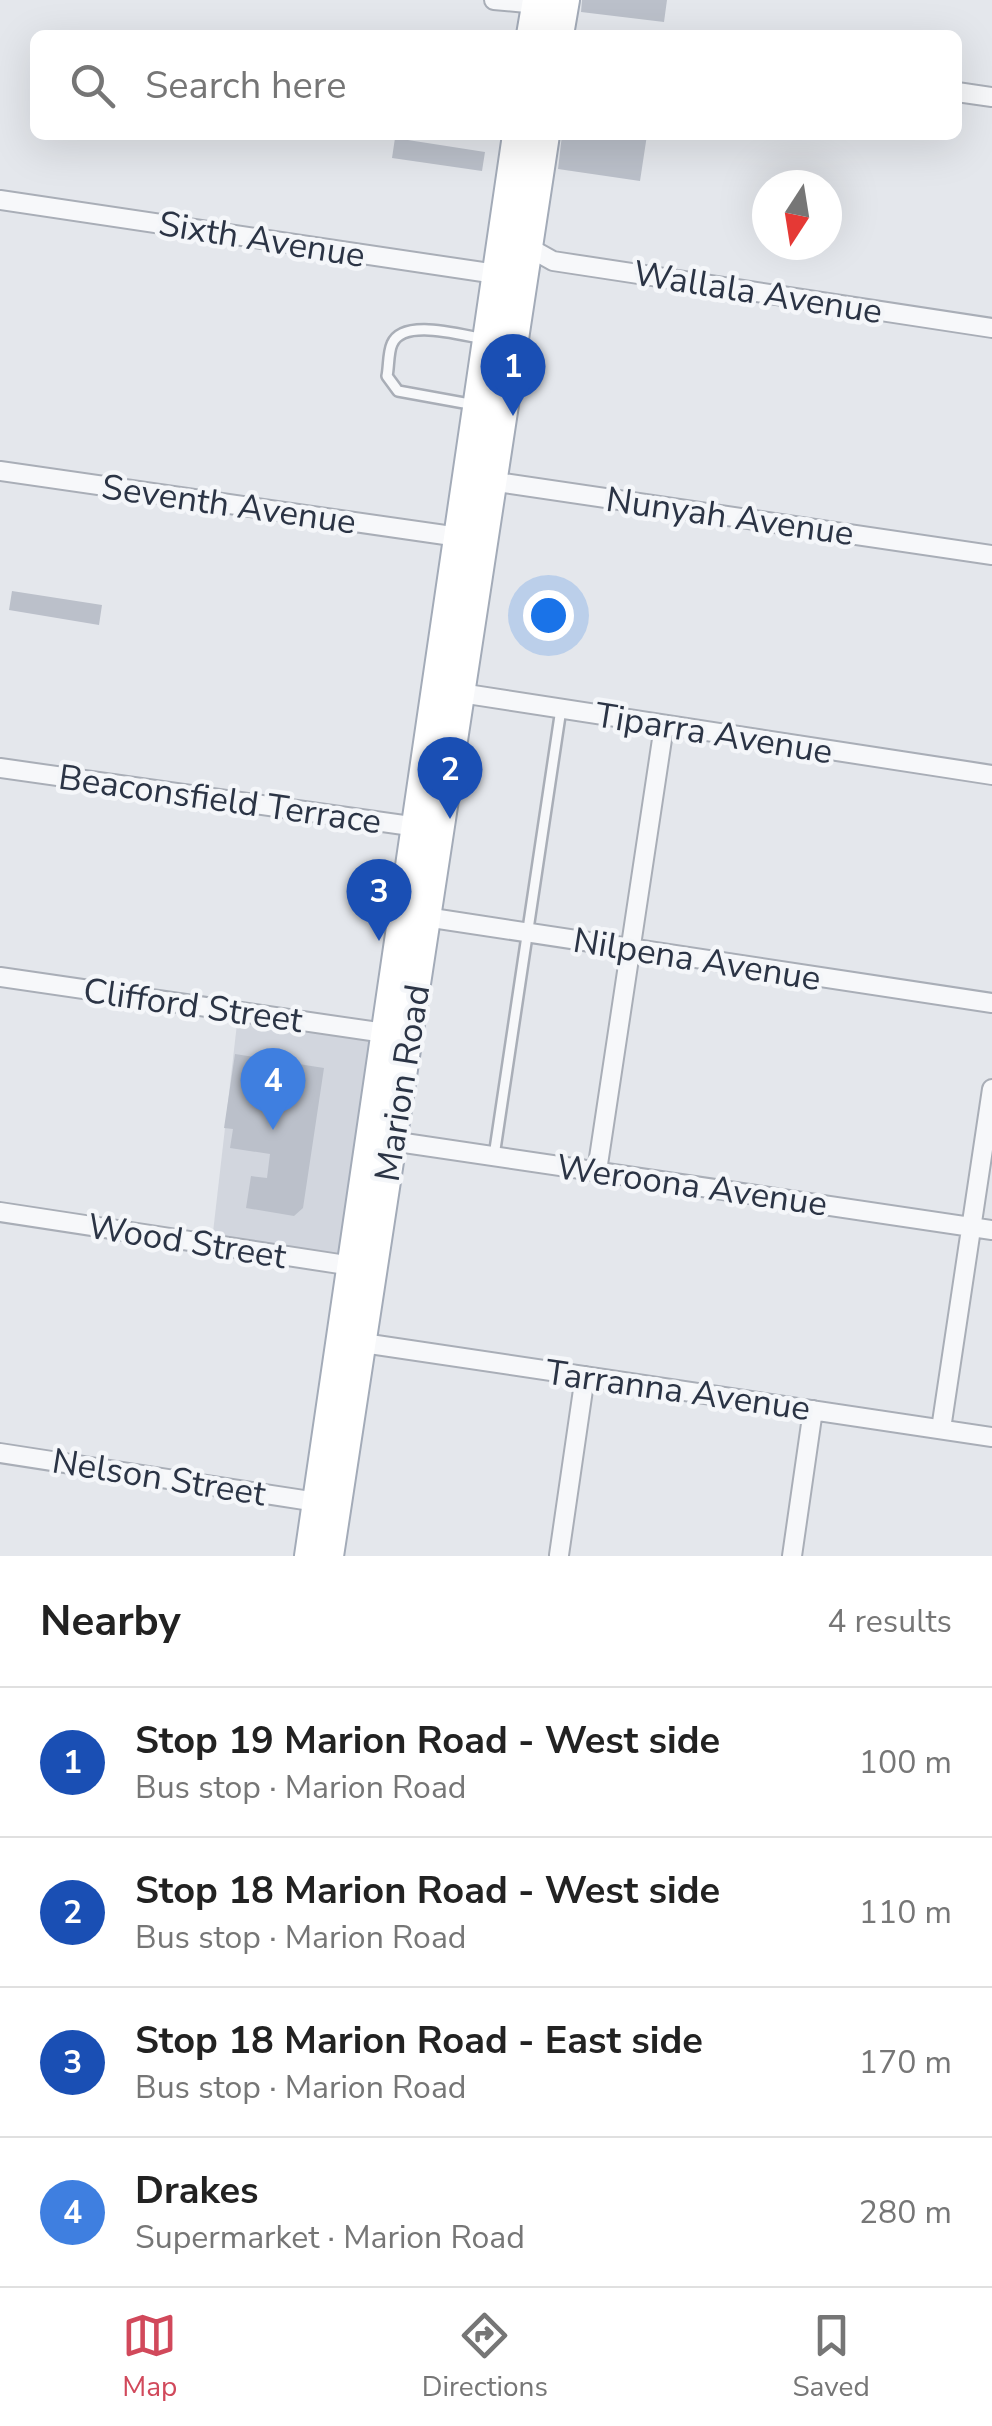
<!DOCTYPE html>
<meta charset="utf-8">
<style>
:root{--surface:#fff;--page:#f6f6f6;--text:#222;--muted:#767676;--line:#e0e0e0;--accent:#d1495b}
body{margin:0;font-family:"Nunito Sans",sans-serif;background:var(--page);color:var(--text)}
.compass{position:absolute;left:752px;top:170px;width:90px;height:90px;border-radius:50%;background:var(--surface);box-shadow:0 10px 40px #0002;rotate:192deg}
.you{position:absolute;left:548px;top:615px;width:35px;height:35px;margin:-25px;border:8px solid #fff;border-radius:50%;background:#1a73e8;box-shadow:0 0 0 15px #1a73e833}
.badge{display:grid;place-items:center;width:65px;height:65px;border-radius:50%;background:var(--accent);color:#fff;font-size:32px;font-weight:700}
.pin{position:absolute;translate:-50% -82px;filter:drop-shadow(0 2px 5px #0008)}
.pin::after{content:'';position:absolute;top:52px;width:35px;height:30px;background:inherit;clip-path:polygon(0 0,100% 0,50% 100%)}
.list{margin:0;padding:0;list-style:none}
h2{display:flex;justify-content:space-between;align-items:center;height:130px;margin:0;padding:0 40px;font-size:42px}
h2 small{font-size:32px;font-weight:400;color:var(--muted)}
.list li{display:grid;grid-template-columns:65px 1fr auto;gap:30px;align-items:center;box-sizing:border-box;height:150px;padding:0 40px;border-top:2px solid var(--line)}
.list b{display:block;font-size:38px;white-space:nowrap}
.list p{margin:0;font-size:32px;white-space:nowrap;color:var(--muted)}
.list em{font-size:32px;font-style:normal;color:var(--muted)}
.icon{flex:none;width:55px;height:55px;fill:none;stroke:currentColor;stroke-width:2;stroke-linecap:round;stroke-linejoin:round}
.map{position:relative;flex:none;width:992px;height:1556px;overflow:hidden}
.search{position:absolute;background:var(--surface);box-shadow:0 10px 40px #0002;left:30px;right:30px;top:30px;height:110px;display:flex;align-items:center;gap:25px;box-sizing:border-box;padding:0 35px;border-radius:15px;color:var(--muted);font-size:38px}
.sheet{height:730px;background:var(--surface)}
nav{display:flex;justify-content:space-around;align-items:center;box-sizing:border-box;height:140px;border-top:2px solid var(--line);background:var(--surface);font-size:28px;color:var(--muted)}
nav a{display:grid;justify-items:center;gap:5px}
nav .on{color:var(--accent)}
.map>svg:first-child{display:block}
</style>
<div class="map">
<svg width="992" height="1556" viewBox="0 0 992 1556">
<rect width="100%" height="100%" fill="#e4e7ec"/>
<path fill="#d2d6de" d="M238,1015L384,1039L348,1260L212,1241Z"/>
<path fill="#bbc0ca" d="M582,0H667L664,22L581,12Z
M562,135H647L640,181L558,169Z
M395,138L485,152L482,171L392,158Z
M12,591L102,605L99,625L9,610Z
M235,1054L324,1068L303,1208L294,1216L246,1208L251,1176L267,1178L270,1154L230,1148L233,1129L224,1128Z"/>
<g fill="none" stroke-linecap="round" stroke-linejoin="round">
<g stroke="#a9aeb7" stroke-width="14">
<path id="service" d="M475,405L398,391L387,376C389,367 388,353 392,344C403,317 464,336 485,339
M494,1156L561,709"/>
</g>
<g stroke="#a9aeb7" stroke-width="22">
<path id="minor" d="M494,0L537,4
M957,92L992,97
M0,200L503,275
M528,247L553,261L992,328
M0,471L459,537
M483,480L992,555
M454,692L992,775
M0,768L425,828
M419,916L992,1003
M0,977L385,1033
M391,1141L992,1230
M597,1171L664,726
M0,1212L359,1267
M363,1343L992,1437
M941,1429L992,1089
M0,1453L317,1502
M559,1555L585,1376
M792,1556L813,1410"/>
</g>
<g stroke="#a3abb8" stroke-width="32">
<path id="primary" d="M531,35L537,0
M559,35L565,0
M309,1556L517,135
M329,1556L545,135"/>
</g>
<use href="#service" stroke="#f7f8fa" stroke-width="9"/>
<use href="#minor" stroke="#f7f8fa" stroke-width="18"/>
<use href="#primary" stroke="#fff" stroke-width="28"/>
</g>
<g text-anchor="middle" stroke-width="9" stroke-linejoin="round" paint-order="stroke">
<g font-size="35" fill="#2b3445" stroke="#f4f6f9">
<text transform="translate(262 239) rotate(9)" y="12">Sixth Avenue</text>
<text transform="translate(758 292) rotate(9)" y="12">Wallala Avenue</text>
<text transform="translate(229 504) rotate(8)" y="12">Seventh Avenue</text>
<text transform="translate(730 516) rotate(8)" y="12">Nunyah Avenue</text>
<text transform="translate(714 733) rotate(9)" y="12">Tiparra Avenue</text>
<text transform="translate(220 799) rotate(8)" y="12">Beaconsfield Terrace</text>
<text transform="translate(697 959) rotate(9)" y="12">Nilpena Avenue</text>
<text transform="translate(193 1005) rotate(8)" y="12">Clifford Street</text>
<text transform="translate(402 1083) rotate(-81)" y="12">Marion Road</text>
<text transform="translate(692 1185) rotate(8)" y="12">Weroona Avenue</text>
<text transform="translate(187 1241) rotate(9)" y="12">Wood Street</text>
<text transform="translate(678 1390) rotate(8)" y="12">Tarranna Avenue</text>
<text transform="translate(159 1477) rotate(9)" y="12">Nelson Street</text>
</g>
</g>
</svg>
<svg class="compass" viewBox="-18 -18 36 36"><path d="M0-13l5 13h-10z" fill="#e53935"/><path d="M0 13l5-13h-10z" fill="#767676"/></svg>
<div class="you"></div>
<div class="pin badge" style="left:513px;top:416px;background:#1a4fb4">1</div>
<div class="pin badge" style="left:450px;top:819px;background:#1a4fb4">2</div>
<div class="pin badge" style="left:379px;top:941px;background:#1a4fb4">3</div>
<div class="pin badge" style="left:273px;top:1130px;background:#3f7fe0">4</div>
<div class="search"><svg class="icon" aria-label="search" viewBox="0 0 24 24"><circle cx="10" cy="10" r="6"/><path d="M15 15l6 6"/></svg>Search here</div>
</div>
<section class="sheet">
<h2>Nearby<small>4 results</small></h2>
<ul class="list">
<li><span class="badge" style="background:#1a4fb4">1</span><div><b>Stop 19 Marion Road - West side</b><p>Bus stop · Marion Road</p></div><em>100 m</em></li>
<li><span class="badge" style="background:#1a4fb4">2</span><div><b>Stop 18 Marion Road - West side</b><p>Bus stop · Marion Road</p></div><em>110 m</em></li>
<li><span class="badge" style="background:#1a4fb4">3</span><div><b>Stop 18 Marion Road - East side</b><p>Bus stop · Marion Road</p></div><em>170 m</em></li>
<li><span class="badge" style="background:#3f7fe0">4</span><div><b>Drakes</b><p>Supermarket · Marion Road</p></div><em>280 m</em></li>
</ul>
</section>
<nav>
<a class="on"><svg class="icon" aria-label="map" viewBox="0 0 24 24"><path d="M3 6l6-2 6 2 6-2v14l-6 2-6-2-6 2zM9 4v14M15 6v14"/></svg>Map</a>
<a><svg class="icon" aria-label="directions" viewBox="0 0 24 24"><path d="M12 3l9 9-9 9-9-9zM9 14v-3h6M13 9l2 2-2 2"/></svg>Directions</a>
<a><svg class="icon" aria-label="saved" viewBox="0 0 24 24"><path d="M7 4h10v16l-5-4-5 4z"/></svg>Saved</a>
</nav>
